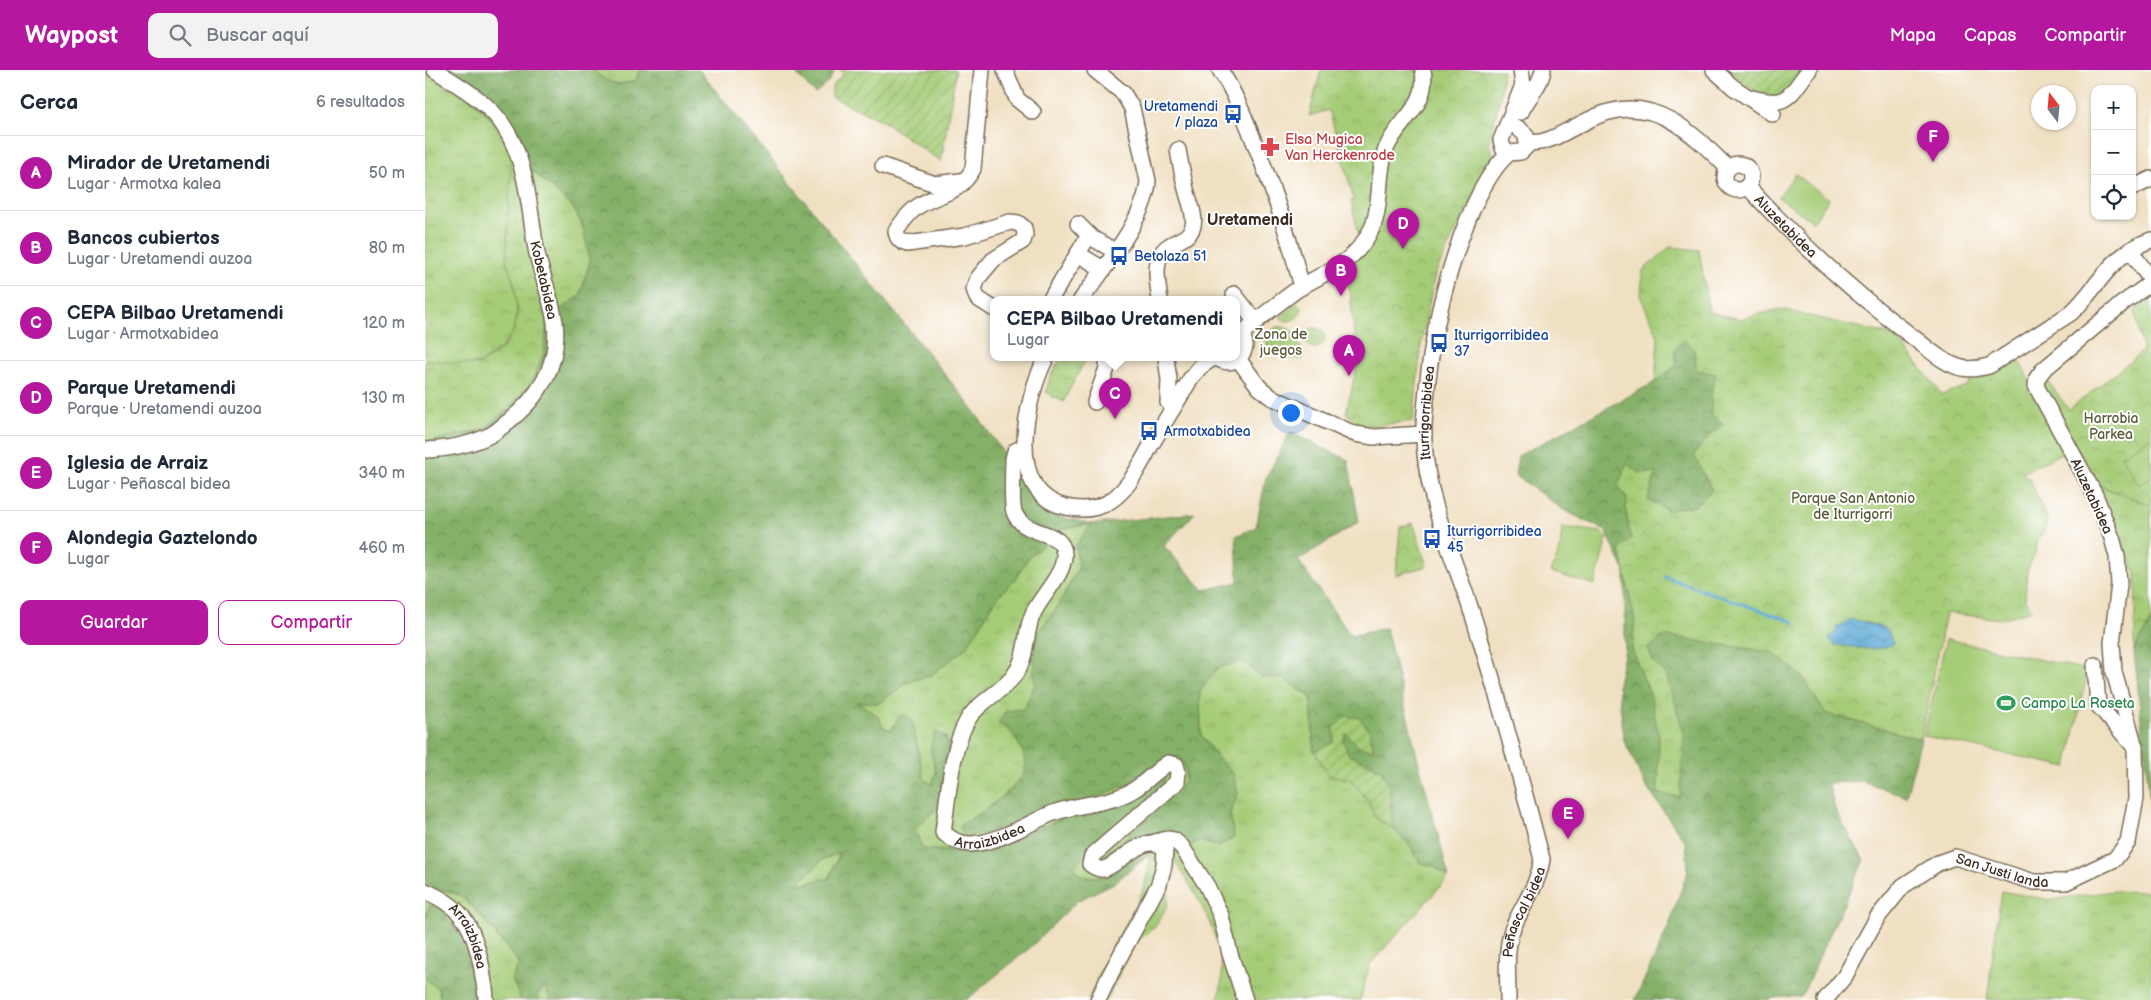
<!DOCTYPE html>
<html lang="es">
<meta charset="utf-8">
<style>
:root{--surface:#fff;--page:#f2f2f3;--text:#1f2937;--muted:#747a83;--line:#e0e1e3;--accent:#b5179e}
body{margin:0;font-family:"Balsamiq Sans",sans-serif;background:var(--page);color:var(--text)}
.controls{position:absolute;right:15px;top:15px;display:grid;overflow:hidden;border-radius:10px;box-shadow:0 1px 4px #0004}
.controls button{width:45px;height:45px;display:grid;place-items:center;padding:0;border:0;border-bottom:1px solid var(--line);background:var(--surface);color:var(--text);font:25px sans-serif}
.compass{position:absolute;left:1606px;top:15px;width:45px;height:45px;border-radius:50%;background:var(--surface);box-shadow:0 1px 4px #0004;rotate:344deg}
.you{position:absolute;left:865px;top:342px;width:18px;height:18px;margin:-12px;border:4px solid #fff;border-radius:50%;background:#1a73e8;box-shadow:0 0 0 8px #1a73e833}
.badge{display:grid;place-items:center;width:32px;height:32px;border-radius:50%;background:var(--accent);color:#fff;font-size:16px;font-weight:700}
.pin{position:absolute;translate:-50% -41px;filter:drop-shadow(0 1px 2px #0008)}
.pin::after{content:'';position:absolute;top:26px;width:18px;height:15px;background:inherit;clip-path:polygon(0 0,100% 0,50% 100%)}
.popup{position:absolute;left:565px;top:226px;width:250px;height:65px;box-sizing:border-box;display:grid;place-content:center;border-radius:10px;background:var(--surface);filter:drop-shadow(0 1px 4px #0005);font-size:16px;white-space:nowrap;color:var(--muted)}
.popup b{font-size:19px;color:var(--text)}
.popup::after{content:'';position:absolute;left:50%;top:100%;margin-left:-10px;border:10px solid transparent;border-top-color:var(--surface)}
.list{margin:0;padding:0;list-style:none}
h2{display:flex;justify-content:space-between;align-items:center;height:65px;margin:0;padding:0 20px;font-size:21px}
h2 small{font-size:16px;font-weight:400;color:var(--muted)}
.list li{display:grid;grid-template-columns:32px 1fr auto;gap:15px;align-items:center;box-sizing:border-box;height:75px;padding:0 20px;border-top:1px solid var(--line)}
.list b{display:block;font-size:19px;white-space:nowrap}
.list p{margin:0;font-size:16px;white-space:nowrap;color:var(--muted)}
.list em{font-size:16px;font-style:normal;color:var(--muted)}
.actions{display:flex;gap:10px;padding:15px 20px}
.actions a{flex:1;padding:11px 0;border:1px solid var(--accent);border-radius:10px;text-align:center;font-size:18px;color:var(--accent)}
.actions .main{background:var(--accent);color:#fff}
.icon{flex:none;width:28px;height:28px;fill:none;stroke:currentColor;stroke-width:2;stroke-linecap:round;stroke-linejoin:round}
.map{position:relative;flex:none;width:1726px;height:930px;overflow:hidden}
header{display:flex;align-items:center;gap:30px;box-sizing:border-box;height:70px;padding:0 25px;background:var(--accent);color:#fff}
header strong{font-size:24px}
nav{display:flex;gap:28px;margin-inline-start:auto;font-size:18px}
.search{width:350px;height:45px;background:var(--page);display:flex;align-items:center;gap:12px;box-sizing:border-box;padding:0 18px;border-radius:10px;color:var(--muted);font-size:19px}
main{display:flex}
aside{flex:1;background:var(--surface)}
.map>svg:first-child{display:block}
</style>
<header>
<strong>Waypost</strong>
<div class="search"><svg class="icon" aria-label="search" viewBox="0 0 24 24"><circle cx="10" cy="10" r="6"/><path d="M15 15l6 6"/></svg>Buscar aquí</div>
<nav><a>Mapa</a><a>Capas</a><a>Compartir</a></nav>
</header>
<main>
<aside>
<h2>Cerca<small>6 resultados</small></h2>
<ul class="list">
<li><span class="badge">A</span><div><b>Mirador de Uretamendi</b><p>Lugar · Armotxa kalea</p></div><em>50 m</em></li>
<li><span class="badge">B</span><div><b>Bancos cubiertos</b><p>Lugar · Uretamendi auzoa</p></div><em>80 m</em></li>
<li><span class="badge">C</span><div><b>CEPA Bilbao Uretamendi</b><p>Lugar · Armotxabidea</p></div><em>120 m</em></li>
<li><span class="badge">D</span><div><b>Parque Uretamendi</b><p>Parque · Uretamendi auzoa</p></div><em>130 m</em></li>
<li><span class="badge">E</span><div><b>Iglesia de Arraiz</b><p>Lugar · Peñascal bidea</p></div><em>340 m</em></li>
<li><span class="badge">F</span><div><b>Alondegia Gaztelondo</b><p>Lugar</p></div><em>460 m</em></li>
</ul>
<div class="actions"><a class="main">Guardar</a><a>Compartir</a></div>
</aside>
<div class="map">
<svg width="1726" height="930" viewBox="0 0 1726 930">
<defs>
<pattern id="grass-tufts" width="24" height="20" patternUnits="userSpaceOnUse" patternTransform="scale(1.25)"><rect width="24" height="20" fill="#a5cc77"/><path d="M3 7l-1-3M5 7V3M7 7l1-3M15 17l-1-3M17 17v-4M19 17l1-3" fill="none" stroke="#8faf66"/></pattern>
<pattern id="forest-crowns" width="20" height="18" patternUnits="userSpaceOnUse" patternTransform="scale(1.25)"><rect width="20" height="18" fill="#84b068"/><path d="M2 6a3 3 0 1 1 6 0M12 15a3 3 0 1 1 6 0" fill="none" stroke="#6d8f55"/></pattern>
<pattern id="park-crowns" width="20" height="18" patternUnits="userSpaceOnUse" patternTransform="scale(1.25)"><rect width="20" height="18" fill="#a5cc77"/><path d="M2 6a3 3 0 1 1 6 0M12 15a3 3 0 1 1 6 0" fill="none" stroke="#8faf66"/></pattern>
<pattern id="garden-furrows" width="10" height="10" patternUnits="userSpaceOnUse" patternTransform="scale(1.25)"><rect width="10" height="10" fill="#a5cc77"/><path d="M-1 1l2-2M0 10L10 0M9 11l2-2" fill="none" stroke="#8faf66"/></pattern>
<pattern id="water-waves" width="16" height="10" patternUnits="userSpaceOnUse" patternTransform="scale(1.25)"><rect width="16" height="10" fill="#5ca9d5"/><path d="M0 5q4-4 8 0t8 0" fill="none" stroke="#4d8aac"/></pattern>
</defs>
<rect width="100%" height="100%" fill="#fff"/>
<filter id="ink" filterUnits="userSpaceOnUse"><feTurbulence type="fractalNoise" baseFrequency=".02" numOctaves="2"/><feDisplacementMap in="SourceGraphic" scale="10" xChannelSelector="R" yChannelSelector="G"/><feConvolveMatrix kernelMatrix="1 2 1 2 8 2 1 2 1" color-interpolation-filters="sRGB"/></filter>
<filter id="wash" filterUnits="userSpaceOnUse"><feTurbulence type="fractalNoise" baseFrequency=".0096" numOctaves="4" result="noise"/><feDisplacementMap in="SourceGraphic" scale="20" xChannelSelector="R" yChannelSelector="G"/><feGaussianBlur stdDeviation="1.12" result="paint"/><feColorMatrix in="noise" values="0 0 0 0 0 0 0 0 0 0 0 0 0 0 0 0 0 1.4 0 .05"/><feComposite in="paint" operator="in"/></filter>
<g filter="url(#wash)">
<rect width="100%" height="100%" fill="#f0e0c2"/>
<path fill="url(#grass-tufts)" stroke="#707b4a" d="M167,0H214L211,11C190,16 184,14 167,0Z
M0,1L69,43L93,88L147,136L158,156L165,191L155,226L122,249L104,175L81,190C93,224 103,261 67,285C62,288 56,294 51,294C34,295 16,291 0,290Z
M873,233L877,237C875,247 870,251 860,251L855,247Z
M880 268a10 10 0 1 1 20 0a10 10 0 1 1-20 0Z
M1673,415L1726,435V550L1709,581L1711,504Z
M668,454L650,476L654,497L632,538L614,561L608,589L610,614L599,639L581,641C583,649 585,657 588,664C591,672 601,682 601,691C604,714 552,745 535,756L596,750L702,715L740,688L755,687C758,693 763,702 760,709C755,726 699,768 683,782L677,791C689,787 697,779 708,773C721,765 733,764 747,763V787L774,771L809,767L805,743L813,724L808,703L792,687L776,665L775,621L792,598L817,591L837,607L857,608L886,627L889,682L904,705L925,709L943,730L951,748L967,758L984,774L995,793L1008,796L1024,807L945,894L935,930H792C811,887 772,823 747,788L742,836L730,857L709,873L682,930H663C669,916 675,901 682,887C700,853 723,825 725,785L705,791L677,807H657L648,795L739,714L691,735L646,745L576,774L525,781L498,779L489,759L512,738L515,723L523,709L505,679L511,702L508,715L499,709L487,650H472L467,660L459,658L452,645L431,632L453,633L485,611L506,605L541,578L574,525L589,511L603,488L637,459Z
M415,782L404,809L371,814L397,790Z
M11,818L35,825L54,844L94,893L87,909L96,930H48L51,921L49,905L41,890L33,861L22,849L15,832L5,835L0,849V822Z
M1576,821L1625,830L1688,821L1726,822V930H1562Z
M0,908L14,920L15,930H0Z
M121,917L125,930H114L111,925Z"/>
<path fill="url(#forest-crowns)" stroke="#606d43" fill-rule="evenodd" d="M19,0H167C184,14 190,16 211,11L214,0H274L543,333L622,444L668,454L770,443L739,476L779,520L813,512L811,466L831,457L841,408L865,362L923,390L934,452L873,490L926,566L961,558L992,686L1024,807L1008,796L995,793L984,774L967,758L965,718L933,691L924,685L918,671L921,662H945L909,658V672L889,682L886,627L857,608L837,607L817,591L792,598L775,622L776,665L792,687L808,703L813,724L805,743L809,767L794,777L774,771L747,787V763C741,764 733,763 727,765C708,770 694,784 676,792L683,782C699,768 755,726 760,709C763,702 758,693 755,687L740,688L702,715L676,725L561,763L540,767L534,756C553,745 587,723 599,705C605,695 594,670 586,662C583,659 578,656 573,653L581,641L599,639L610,614L608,589L614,561L632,538L654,497L650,476L667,454L637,459L603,488L589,511L574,525L541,578L506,605L485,611L453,633L432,632L452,645L459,658L467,660L472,650L478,644L487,650L499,709L507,715L511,702L505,679L510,661L521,667L525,686L523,709L515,723L512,738L489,759L498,779L525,781L576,774L646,745L691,735L739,705V714L648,796L657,807H677L705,791L725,784L689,813L652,831L606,877L541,930H125L121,917L112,925L114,930H96L87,909L94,893C83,879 48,832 34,825C22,819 12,818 0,822V372L56,360L119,284L122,249L155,226L165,191L158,156L147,136L93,88L87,71ZM415,783L404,809L372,814L397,790Z
M368,0H410L404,11L390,24Z
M1259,269L1269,279L1272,300L1291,304L1287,318L1299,354L1283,367L1277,403L1287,420L1271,436L1242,440L1223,430L1231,403H1214L1193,415L1202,429L1201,441L1206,469L1195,480L1210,550L1207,580L1226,626L1234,667L1233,723L1255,727L1241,605L1228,591L1222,578L1239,566L1347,582L1377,606L1400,643L1496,669L1481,727L1438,711L1403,713L1411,742L1439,790L1376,927L1358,926L1342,930H1210L1242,860L1263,801L1261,773L1220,715L1199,670L1193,614L1200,580V502L1181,461L1137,439L1090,405L1093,386L1230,312L1252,295L1249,281Z
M1726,550V742L1709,581Z
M15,832L22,849L44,875C43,880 40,887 42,891C47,908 56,910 48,930H15L14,920L0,908V849L5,835Z"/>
<path fill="url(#park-crowns)" stroke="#707b4a" d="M896,0H1078L1075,27L1064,73L1068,86L1010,204L996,275L988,351L938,357L921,343L932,296L925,220L913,198L936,176L926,131L929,130L904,40L884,46Z
M91,89L104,175L122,249L119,284L106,313L82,340L56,360L0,372V290L53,295L77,279L89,260L93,244L89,214L81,190L86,91Z
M1245,177L1274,180L1284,242L1315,249L1355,239L1471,266L1517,325L1541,316L1548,307L1595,292L1639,382L1597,403L1604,408L1622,448L1621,456L1612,473V478L1602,501L1600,530L1607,540L1577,549L1521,543L1496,669L1400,643L1377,606L1347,582L1239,566L1223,578L1228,591L1241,605L1259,664L1255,727L1233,723L1234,667L1226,626L1207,580L1210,550L1195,479L1206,469L1201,441L1202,429L1193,415L1202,394L1214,403H1231L1223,430L1242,440L1271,436L1287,420L1269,385L1283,367L1299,354L1286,344L1287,318L1291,304L1272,300L1269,279L1259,269L1249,281L1252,295L1230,312L1233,266L1216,228L1217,201Z
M1726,226V435L1673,415L1618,320V315L1623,311L1644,340L1718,281L1710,241Z
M851,257C871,255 875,272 878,289C860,288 839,288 842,265Z
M636,288H655L660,291L638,332L630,326L629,328L626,327L627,325L621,322L625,307Z
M988,453L1002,496L971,505L975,457Z"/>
<path fill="url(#garden-furrows)" stroke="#707b4a" d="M413,0H531L516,92L461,53L407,27V17L419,2Z
M1304,0H1384L1351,39Z
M921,646L935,648L945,662L949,680L934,677L921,663L918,671L924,685L955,699L965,718L967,758L951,748L943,730L925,709L904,705L889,682L909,672V658Z"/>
<path fill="#a5cc77" stroke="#707b4a" d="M1370,104L1404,129L1388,152L1353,127Z
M1726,367V407L1714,415L1696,386Z
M1137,457L1176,462L1182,468L1170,515L1125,502L1135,480Z
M1521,569L1663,600L1642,697L1499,666Z"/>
<path fill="url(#water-waves)" stroke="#4c6a7a" d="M1426,549L1458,557L1463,560L1468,574C1453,583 1427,576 1410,575L1403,568L1411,562L1412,557Z"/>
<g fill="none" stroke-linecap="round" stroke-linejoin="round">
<path stroke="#5ca9d5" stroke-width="3" d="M1240,507L1369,552"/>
</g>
</g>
<g filter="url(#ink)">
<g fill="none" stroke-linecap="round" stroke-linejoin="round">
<g stroke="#7a6a57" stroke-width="18">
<g id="minor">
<path d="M557,0L548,99C533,125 519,121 495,135C485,141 478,151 471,161C472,168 474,171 482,174L540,166L585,152L593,153L599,158L600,165L598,171L568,190L553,208L549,219L552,228L569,239"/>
<path d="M580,0L592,29L608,42"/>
<path d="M795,0C810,23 820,48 830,74C849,120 864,168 877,217"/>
<path d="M1289,0L1308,17L1348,44"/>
<path d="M1323,27C1362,38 1362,29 1384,0"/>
<path d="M1096,42C1102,28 1116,15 1118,0"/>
<path d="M1093,58L1101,65L1102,76L1096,82L1084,83L1078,78L1076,70L1098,15L1096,0"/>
<path d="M1103,72C1117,75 1133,66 1146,59C1158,53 1171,45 1184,42C1234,28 1270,66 1302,97"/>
<circle cx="1313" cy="107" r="13"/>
<path d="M458,96L510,114L535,111"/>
<path id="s1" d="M1322,116C1372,171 1429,223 1489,268C1504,279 1519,294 1537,298C1546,300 1555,298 1564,296L1646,243C1675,216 1684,185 1726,170"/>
<path d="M1707,118L1726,109"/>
<path d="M653,154L667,168L690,181"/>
<path d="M1705,180L1726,210"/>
<path d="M653,184L678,199"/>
<path d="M809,224L831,252"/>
<path d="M625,230L664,165"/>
<path d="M656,230C678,199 721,148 723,111L707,38L698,23L670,0"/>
<path d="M735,230C733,215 727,190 741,178C750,170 764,170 768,156C771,142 762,128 760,114C757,103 755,91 753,80"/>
<path d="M816,264C835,248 855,231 876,217C906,199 931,192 947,158C957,137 952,101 961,79C974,48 1004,37 998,0"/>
<path d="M621,288C601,327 578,423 641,437C654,440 669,440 682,433C705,420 716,392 729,370C741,349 754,329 766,308L775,297L788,288"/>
<path d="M741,288L744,310L743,332L749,336"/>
<path d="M792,288C812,302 832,273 811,261"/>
<path d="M813,289L834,317L846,327L930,364L949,367L999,364"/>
<path d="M670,332L682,298V288"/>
<path id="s2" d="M600,376L590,381L588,389C588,401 586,432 589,442C599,469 640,457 639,486C639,505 614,528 607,546C599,567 603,588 588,607C575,623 552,633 542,651C526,679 523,729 518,762C525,769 535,774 546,774C573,773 604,753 628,743C655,733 685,735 710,719C721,712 731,701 743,693L751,695L753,702L752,712L667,786L665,794C669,797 674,800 679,799C696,794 723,758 740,780L739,795L734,814L686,903L673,930"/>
<path d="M0,380C21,379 43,376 63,366C71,363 77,356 84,351C115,326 135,294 130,252C126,227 116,204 111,179C104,138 102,90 78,55C62,31 34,16 10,0"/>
<path d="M1670,595L1673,635L1707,674"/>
<path d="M730,772L742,769L749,770L757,777L782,816L796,846L805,884L820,930"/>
<path id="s3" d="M0,821C40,838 49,858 57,899C58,909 61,920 61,930"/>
<path id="s4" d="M1083,930C1083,908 1080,881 1087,860C1097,835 1113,817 1117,789C1096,709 1074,629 1049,549C1031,491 1002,434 999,371C998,358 1000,343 1001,330C1005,279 1014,234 1030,185C1040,154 1059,105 1084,83"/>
<path id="s5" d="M1400,930L1420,906L1452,848L1478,816L1513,793L1530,787L1609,812H1641L1690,789L1703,772L1711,728L1710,677L1689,602L1687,573L1694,514L1692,486L1687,468L1670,425L1611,316L1612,308L1618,300L1698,233L1726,213"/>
</g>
</g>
<use href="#minor" stroke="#fff" stroke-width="15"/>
</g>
</g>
<defs>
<g id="bus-bare" transform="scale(1.5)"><path d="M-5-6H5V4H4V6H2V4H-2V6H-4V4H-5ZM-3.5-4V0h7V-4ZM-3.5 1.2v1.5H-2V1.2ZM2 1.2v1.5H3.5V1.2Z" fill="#1a4fb4" stroke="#fff" stroke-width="2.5" paint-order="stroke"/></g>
<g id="pharmacy-bare" transform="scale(1.5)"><path d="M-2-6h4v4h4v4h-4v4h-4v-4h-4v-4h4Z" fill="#e0444e" stroke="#fff" stroke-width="2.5" paint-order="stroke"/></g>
<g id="stadium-bare" transform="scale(1.5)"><path d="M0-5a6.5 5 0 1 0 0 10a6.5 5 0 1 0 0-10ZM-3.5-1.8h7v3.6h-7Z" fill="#2e9e5b" stroke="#fff" stroke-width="2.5" paint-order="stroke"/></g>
</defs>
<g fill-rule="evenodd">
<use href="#bus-bare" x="808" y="44"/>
<use href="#pharmacy-bare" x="845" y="77"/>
<use href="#bus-bare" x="694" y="186"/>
<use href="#bus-bare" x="1014" y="273"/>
<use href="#bus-bare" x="724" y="361"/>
<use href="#bus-bare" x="1007" y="469"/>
<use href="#stadium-bare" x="1581" y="633"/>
</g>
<g text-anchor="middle" stroke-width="4" stroke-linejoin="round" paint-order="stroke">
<g font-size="14" fill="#164399" stroke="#fff" text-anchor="start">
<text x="793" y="41" text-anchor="end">Uretamendi<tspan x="793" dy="16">/ plaza</tspan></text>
<text x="709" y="191">Betolaza 51</text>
<text x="1029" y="270">Iturrigorribidea<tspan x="1029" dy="16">37</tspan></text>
<text x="739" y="366">Armotxabidea</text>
<text x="1022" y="466">Iturrigorribidea<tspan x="1022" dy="16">45</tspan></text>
</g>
<g font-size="14" fill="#be3a42" stroke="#fff" text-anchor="start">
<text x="860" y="74">Elsa Mugica<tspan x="860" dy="16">Van Herckenrode</tspan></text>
</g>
<g font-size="14" fill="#3b2a1e" stroke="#fff">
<text dy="5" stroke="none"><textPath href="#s1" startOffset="56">Aluzetabidea</textPath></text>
<text transform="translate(119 210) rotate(77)" y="5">Kobetabidea</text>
<text dy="5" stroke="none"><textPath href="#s4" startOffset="611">Iturrigorribidea</textPath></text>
<text transform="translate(1667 426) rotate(65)" y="5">Aluzetabidea</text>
<text dy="5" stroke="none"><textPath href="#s2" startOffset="506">Arraizbidea</textPath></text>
<text dy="5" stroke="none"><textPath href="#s5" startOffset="248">San Justi landa</textPath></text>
<text dy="5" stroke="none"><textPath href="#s4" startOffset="91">Peñascal bidea</textPath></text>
<text dy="5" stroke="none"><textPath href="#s3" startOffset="66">Arraizbidea</textPath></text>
</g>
<g font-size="14" fill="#5b5b39" stroke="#fff">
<text x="856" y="269">Zona de<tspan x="856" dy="16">juegos</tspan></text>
<text x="1686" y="353">Harrobia<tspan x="1686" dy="16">Parkea</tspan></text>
<text x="1428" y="433">Parque San Antonio<tspan x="1428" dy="16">de Iturrigorri</tspan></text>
</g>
<g font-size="14" fill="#27864d" stroke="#fff" text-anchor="start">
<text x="1596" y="638">Campo La Roseta</text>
</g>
<g font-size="16" font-weight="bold" fill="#3b2a1e" stroke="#fff">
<text x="825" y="155">Uretamendi</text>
</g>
</g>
</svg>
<div class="controls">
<button>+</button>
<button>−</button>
<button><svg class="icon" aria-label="locate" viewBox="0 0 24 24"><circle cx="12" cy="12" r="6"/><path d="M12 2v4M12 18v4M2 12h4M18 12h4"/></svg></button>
</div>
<svg class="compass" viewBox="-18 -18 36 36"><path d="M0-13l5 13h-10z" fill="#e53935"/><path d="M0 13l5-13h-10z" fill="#747a83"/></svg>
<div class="you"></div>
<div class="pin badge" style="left:924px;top:306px">A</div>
<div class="pin badge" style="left:916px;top:226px">B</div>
<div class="pin badge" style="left:690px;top:349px">C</div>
<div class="popup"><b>CEPA Bilbao Uretamendi</b>Lugar</div>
<div class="pin badge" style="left:978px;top:179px">D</div>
<div class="pin badge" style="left:1143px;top:769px">E</div>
<div class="pin badge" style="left:1508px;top:92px">F</div>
</div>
</main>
